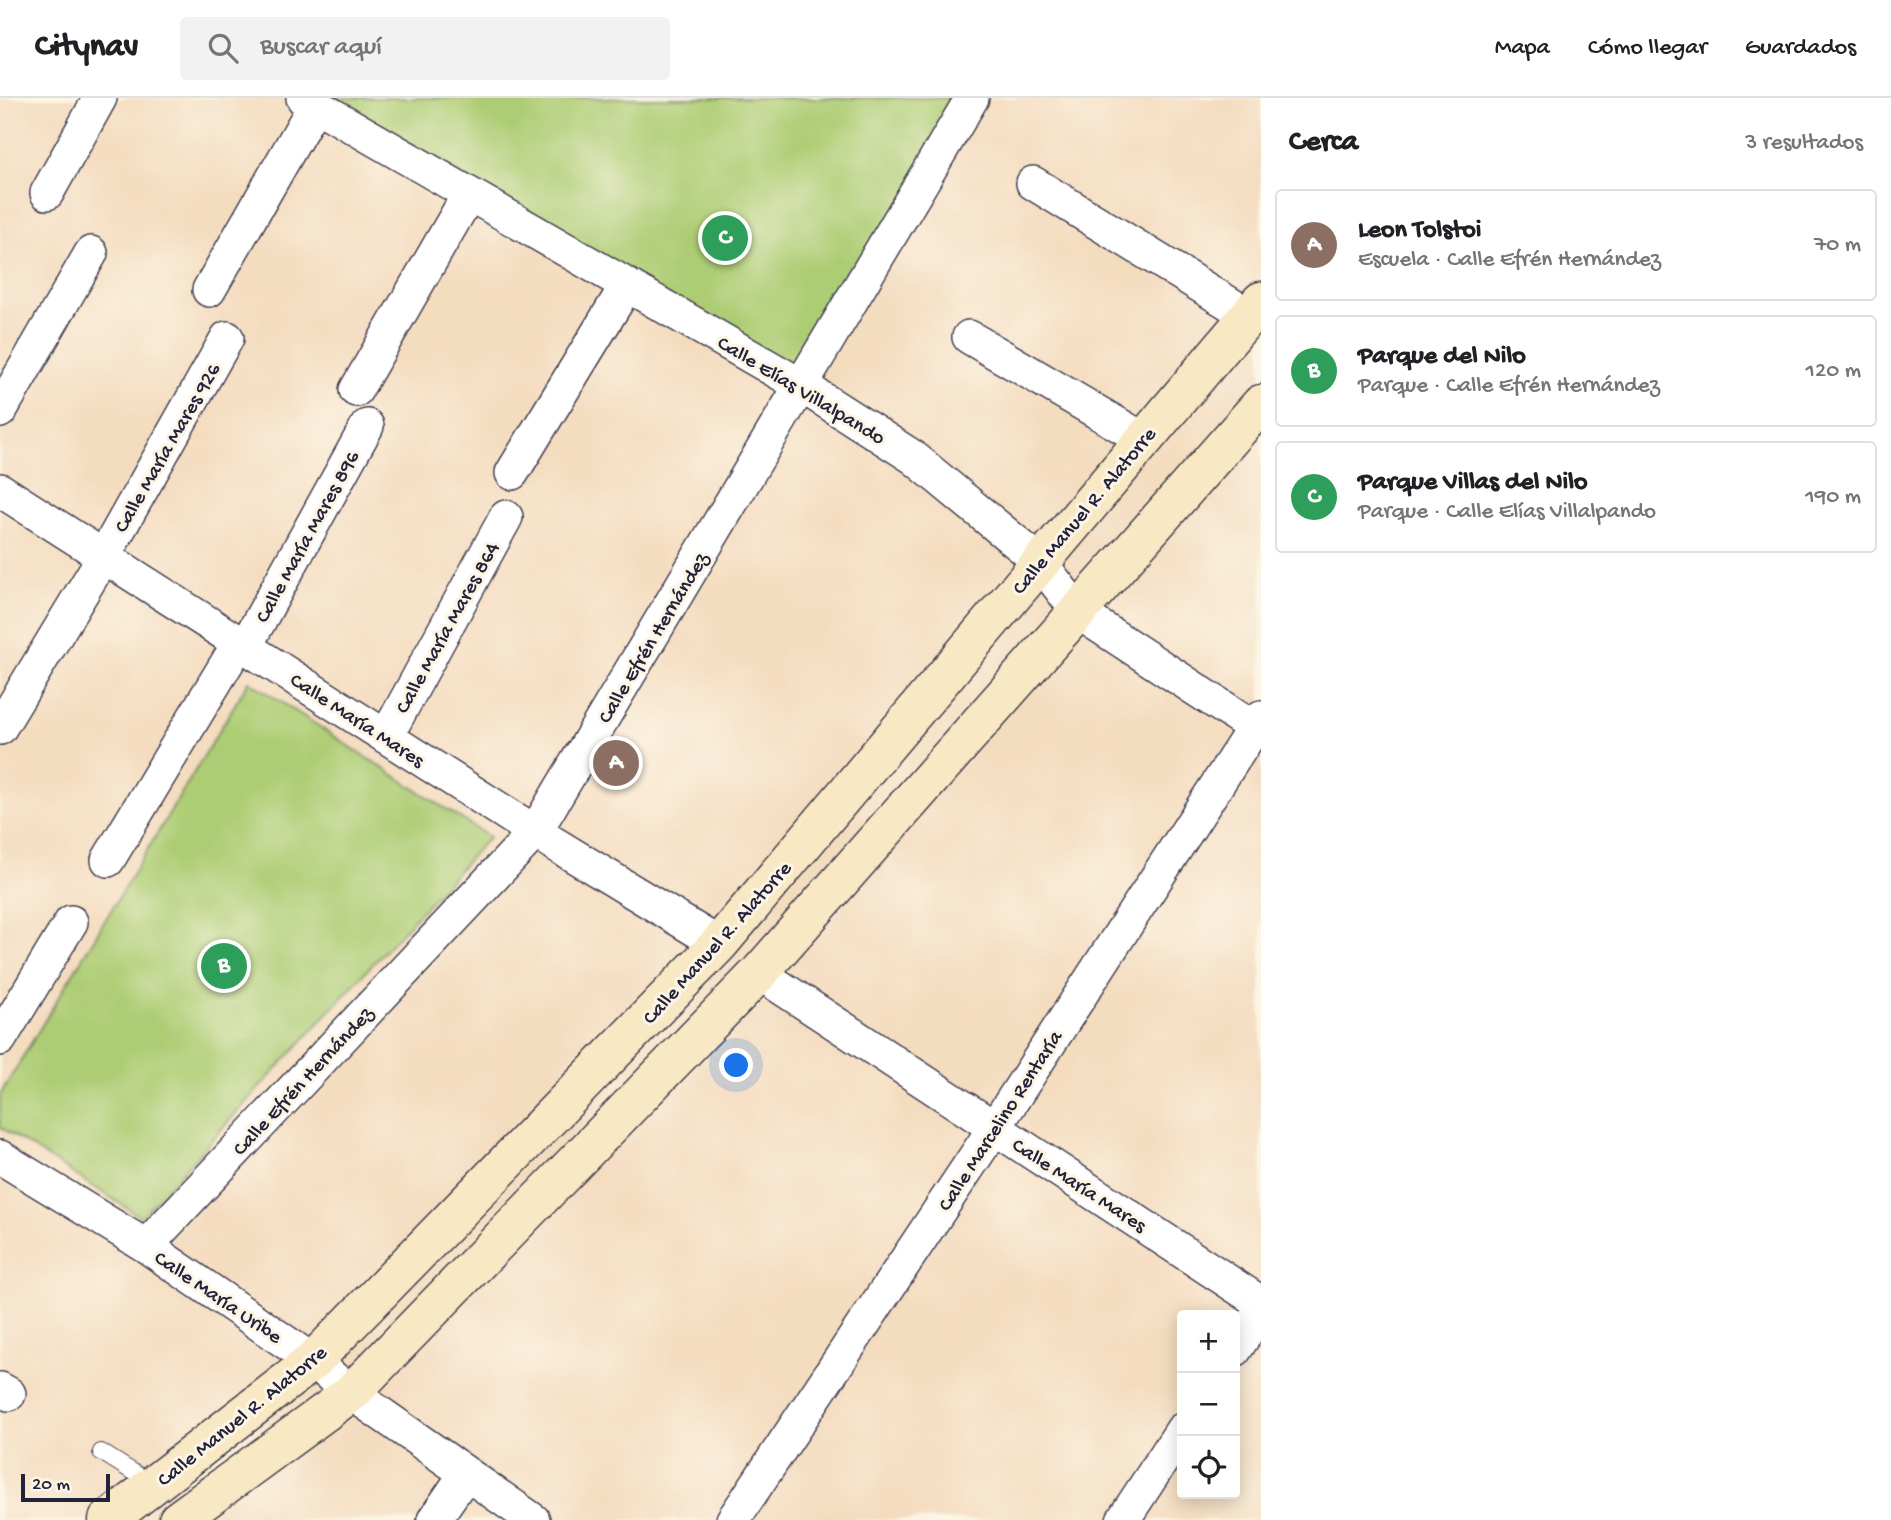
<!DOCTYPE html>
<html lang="es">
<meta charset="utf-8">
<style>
:root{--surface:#fff;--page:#f2f2f2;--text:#202124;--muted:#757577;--line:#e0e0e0;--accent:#7c3aed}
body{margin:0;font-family:"Gochi Hand",sans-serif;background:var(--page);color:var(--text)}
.controls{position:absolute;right:21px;bottom:21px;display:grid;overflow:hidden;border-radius:7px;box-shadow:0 4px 18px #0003}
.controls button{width:63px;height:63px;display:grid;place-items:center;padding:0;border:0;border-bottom:2px solid var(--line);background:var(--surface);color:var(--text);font:35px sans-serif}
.scale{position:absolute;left:21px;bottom:18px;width:89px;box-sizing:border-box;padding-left:7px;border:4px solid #22223b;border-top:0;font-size:19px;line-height:24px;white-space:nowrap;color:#22223b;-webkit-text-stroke:5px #fcf5e5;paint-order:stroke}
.you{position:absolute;left:737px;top:968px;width:24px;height:24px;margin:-18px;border:5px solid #fff;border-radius:50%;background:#1a73e8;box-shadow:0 0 0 10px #1a73e833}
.badge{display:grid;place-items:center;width:46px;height:46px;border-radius:50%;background:var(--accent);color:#fff;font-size:23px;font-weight:700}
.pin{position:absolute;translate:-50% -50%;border:4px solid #fff;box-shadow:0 2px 7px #0006}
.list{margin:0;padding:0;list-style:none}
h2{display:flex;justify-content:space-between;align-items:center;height:91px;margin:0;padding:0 28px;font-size:30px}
h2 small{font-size:23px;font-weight:400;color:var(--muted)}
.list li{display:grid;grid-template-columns:46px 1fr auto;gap:21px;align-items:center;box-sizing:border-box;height:112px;margin:0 14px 14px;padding:0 14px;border:2px solid var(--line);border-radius:7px}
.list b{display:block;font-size:26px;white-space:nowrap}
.list p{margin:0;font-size:23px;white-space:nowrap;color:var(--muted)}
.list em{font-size:23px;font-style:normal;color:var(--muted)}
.icon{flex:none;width:38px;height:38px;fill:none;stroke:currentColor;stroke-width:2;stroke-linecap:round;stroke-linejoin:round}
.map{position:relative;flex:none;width:1261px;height:1422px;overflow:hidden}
header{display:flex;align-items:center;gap:42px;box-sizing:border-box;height:98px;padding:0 35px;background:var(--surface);border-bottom:2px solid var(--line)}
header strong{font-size:33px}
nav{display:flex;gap:38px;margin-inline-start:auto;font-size:24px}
.search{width:490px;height:63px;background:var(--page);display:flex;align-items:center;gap:18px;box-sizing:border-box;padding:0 24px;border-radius:7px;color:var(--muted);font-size:26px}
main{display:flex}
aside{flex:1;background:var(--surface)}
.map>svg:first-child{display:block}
</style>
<header>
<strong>Citynav</strong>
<div class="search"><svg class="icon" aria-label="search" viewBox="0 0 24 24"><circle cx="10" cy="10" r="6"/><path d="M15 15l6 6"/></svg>Buscar aquí</div>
<nav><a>Mapa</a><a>Cómo llegar</a><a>Guardados</a></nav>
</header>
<main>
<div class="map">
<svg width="1261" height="1422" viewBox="0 0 1261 1422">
<rect width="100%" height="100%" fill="#fcf5e5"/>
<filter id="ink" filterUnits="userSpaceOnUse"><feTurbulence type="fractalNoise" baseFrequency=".0143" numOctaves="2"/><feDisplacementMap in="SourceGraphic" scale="14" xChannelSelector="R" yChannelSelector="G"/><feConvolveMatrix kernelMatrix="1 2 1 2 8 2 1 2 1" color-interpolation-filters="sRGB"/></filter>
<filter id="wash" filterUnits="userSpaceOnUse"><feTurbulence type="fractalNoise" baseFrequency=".00686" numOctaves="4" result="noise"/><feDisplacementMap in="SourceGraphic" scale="28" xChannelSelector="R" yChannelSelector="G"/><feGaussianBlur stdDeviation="1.57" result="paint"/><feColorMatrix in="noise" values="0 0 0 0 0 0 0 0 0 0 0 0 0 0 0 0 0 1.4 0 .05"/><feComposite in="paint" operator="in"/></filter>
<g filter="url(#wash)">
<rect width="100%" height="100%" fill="#f4dcbf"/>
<path fill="#adcd75" stroke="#687858" stroke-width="2" d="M334,0H966L800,281Z
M249,583L489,739L141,1119L0,1029V997Z"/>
</g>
<g filter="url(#ink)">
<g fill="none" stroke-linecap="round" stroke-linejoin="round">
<g stroke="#423e4f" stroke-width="18">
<path id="lane" d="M101,1354L152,1386"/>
</g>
<g stroke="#423e4f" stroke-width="36">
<path id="street" d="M303,0L802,288L913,359L1040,464L1079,515L1261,634
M1033,85L1248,217
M47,95L100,0
M209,192L315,7
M969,239L1143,341
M356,292L469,96
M0,313L91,155
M512,375L627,187
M0,392L535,734L719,846
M245,549L367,328
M0,630L104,458L227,240
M386,639L506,419
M108,762L239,545
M759,875L1261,1205
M0,941L71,824
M0,1059L146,1148L313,1263L351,1295L533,1422
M146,1148L535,734L972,0
M1235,1252L1261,1212
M0,1291L9,1296
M434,1422L465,1377
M733,1422L995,1029L1261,619
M1123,1422L1182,1332"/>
</g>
<g stroke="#423e4f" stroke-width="41">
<path id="secondary" d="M108,1422L313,1263L719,846L1261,203
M178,1422L351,1295L759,875L1261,306"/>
</g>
<use href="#lane" stroke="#fff" stroke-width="16"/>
<use href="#street" stroke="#fff" stroke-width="33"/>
<use href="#secondary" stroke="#f8e8c3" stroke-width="38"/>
</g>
</g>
<g text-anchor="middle" stroke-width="6" stroke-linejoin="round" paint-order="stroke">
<g font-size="21" fill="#22223b" stroke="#fcf5e5">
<text transform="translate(802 291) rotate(31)" y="7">Calle Elías Villalpando</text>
<text transform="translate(166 349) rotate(-60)" y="7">Calle María Mares 926</text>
<text transform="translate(1083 412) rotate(-50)" y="7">Calle Manuel R. Alatorre</text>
<text transform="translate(306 438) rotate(-61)" y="7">Calle María Mares 896</text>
<text transform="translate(446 529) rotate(-61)" y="7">Calle María Mares 864</text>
<text transform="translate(652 539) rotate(-59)" y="7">Calle Efrén Hernández</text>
<text transform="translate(358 621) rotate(33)" y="7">Calle María Mares</text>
<text transform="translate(716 844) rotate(-48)" y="7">Calle Manuel R. Alatorre</text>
<text transform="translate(302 982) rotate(-47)" y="7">Calle Efrén Hernández</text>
<text transform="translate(999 1022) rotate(-57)" y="7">Calle Marcelino Rentaría</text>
<text transform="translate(1080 1086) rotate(33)" y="7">Calle María Mares</text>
<text transform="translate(219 1198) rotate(34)" y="7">Calle María Uribe</text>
<text transform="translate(241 1317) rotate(-39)" y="7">Calle Manuel R. Alatorre</text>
</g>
</g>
</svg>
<div class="controls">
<button>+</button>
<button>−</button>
<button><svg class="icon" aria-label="locate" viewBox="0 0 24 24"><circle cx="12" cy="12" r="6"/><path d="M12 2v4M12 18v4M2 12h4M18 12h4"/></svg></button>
</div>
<div class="scale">20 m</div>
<div class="you"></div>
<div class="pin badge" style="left:616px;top:665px;background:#8d6e63">A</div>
<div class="pin badge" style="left:224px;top:868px;background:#2e9e5b">B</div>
<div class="pin badge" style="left:725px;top:140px;background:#2e9e5b">C</div>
</div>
<aside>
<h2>Cerca<small>3 resultados</small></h2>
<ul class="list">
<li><span class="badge" style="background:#8d6e63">A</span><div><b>Leon Tolstoi</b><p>Escuela · Calle Efrén Hernández</p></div><em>70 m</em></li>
<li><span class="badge" style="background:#2e9e5b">B</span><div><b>Parque del Nilo</b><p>Parque · Calle Efrén Hernández</p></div><em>120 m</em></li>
<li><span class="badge" style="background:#2e9e5b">C</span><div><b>Parque Villas del Nilo</b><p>Parque · Calle Elías Villalpando</p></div><em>190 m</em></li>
</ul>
</aside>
</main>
